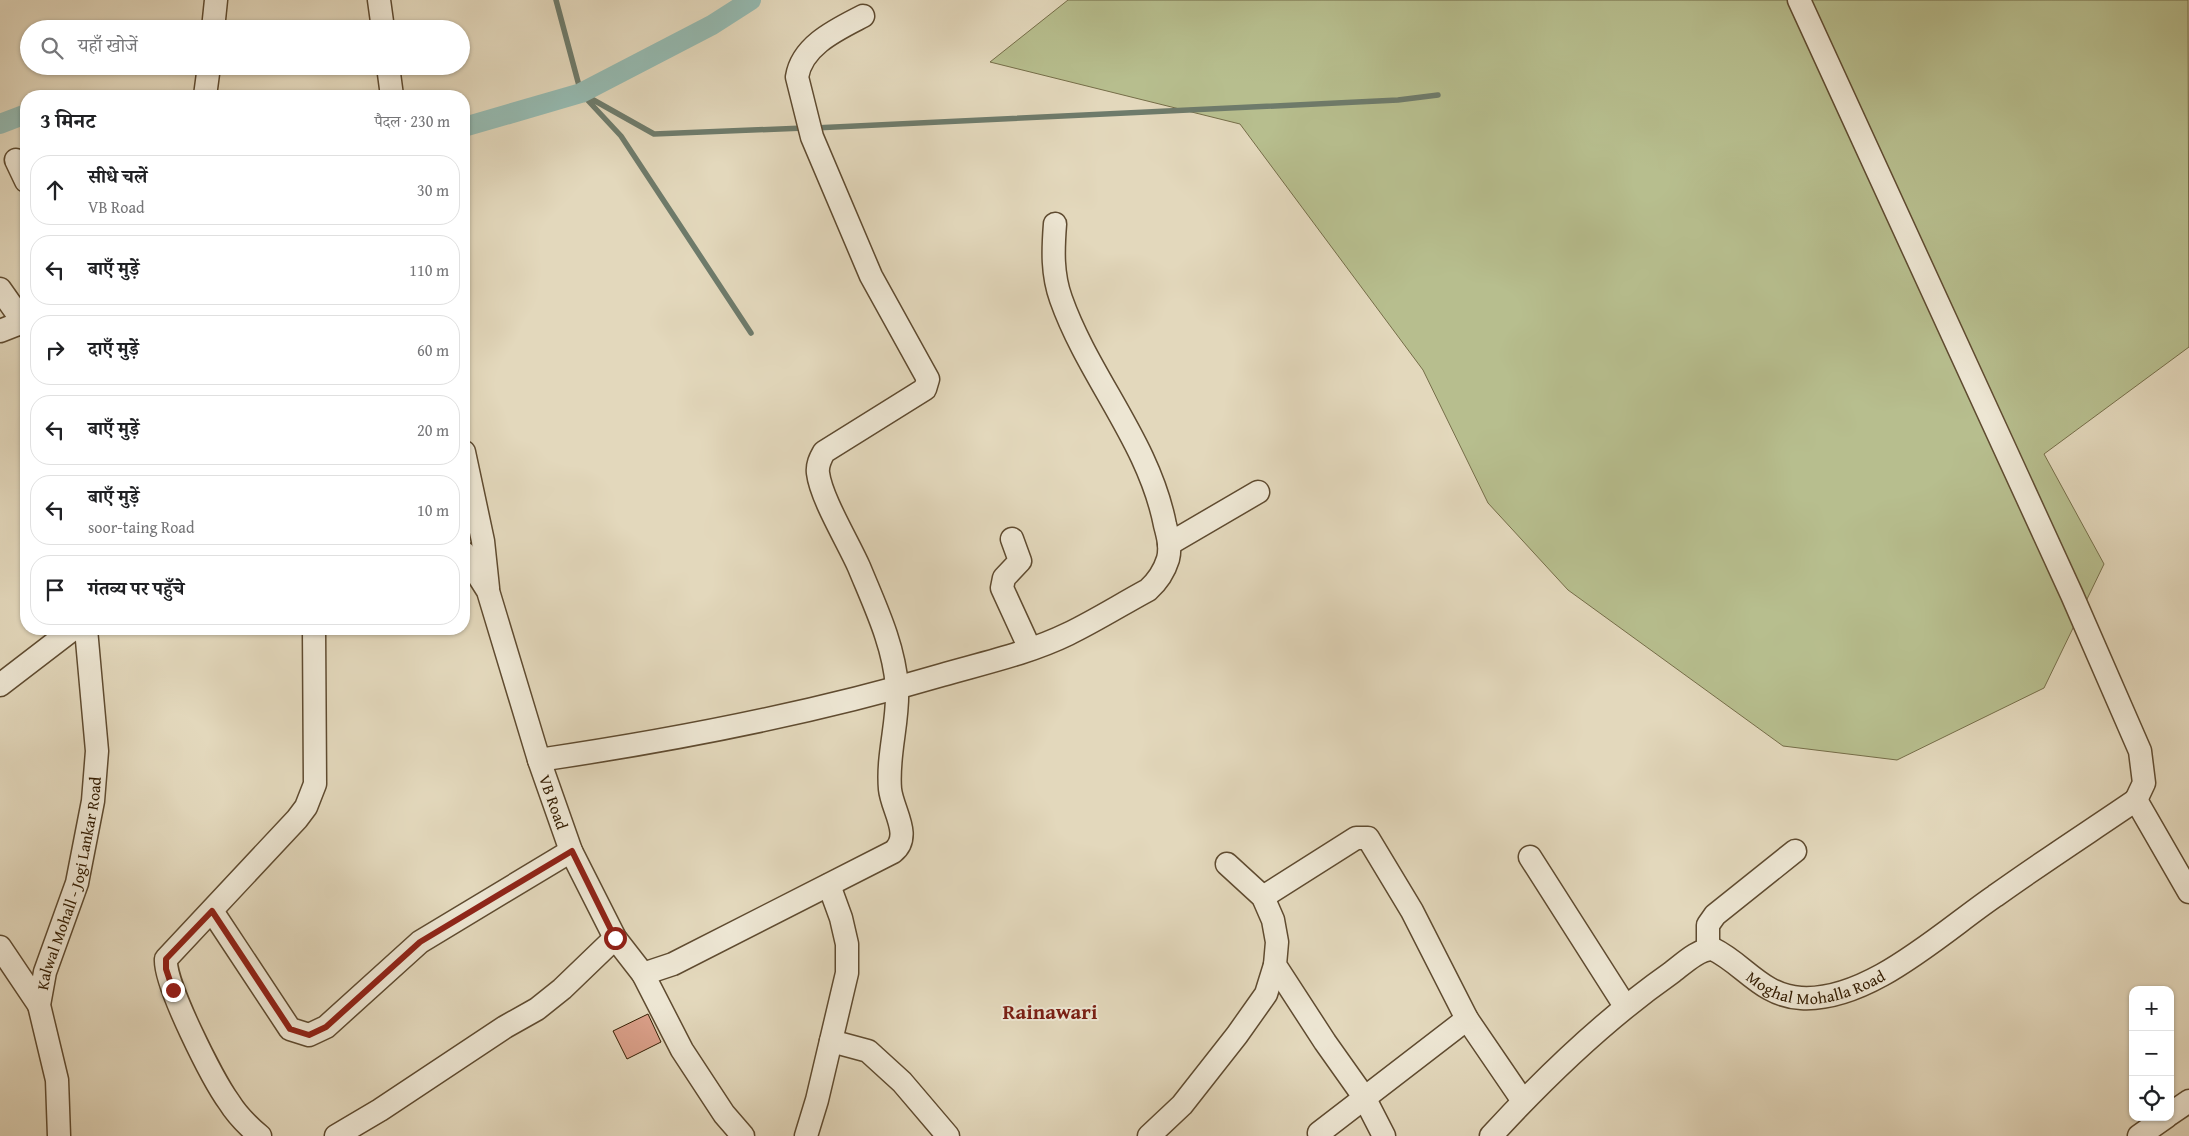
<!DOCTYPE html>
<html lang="hi">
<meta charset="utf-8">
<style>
:root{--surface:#fff;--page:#f2f2f2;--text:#202124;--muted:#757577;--line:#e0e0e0}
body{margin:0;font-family:"Gentium Book Plus","Noto Serif Devanagari",serif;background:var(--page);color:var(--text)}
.controls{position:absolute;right:15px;bottom:15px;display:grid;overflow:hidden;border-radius:10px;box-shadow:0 1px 4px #0004}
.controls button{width:45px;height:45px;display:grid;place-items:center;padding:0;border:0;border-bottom:1px solid var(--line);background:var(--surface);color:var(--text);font:25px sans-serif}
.stop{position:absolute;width:15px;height:15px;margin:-11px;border:4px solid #8f2418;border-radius:50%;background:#fff}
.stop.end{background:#8f2418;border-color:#fff;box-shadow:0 1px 5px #0008}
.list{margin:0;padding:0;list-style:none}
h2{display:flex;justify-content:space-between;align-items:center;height:65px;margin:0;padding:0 20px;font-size:21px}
h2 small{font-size:16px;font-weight:400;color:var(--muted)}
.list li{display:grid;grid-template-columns:32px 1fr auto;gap:15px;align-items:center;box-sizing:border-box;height:70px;margin:0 10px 10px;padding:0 10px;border:1px solid var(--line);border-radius:20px}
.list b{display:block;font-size:19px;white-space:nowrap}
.list p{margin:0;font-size:16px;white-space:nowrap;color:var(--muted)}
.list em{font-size:16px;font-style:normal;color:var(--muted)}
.icon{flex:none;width:28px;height:28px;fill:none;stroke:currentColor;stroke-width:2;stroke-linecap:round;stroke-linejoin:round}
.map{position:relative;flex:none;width:2189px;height:1136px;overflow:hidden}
.search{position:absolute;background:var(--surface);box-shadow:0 1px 4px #0004;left:20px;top:20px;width:450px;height:55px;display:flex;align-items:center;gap:12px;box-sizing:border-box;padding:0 18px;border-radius:28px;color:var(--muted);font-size:19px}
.panel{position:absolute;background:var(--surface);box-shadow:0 1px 4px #0004;left:20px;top:90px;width:450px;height:545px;border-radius:20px}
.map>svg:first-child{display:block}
</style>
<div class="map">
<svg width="2189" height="1136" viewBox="0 0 2189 1136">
<rect width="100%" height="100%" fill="#e3d8bc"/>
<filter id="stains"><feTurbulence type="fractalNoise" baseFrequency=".004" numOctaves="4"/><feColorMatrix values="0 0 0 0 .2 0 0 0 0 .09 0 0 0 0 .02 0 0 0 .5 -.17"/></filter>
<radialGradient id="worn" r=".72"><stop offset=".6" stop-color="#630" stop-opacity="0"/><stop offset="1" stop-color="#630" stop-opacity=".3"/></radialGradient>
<path fill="#b7be8e" stroke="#756d48" d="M1068,0H2188L2189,347L2044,454L2104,564L2044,688L1897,760L1783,746L1568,590L1488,503L1423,370L1240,124L990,62Z"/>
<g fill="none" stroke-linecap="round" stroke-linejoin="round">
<path stroke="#6e7b6b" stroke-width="5.5" d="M556,0L581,93L621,136L751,333
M581,93L654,134L804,128
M814,128L1398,100L1438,95"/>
<path stroke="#95bab1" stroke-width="20" d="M0,124L26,114
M464,127L581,93L712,25L751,0"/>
</g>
<path fill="#dba08a" stroke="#331c01" d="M648,1014L661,1042L627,1059L613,1031Z"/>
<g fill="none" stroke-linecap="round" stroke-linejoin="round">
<g stroke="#5f4b30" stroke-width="25">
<g id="street">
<path d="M379,0L383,29"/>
<path d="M1799,0L2072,595L2140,751L2144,783L2136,800"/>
<path d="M213,29L216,0"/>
<path d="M388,66L392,96"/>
<path d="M205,96L209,66"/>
<path d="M16,160L26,181"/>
<path d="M0,289L26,326"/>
<path d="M0,331L23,322"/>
<path d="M464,452L483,541L488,588"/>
<path d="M1012,539L1020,561L1004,578L1002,588L1030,649"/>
<path d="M1169,544L1258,492"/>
<path id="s1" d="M464,553L488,591L539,760L571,851L615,938L643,974L682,1050L724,1114L743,1136"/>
<path d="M0,685L73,629"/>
<path d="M539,760C675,740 810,714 942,675C984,663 1029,653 1068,634C1095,621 1122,604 1148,590C1158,581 1164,572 1168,559C1171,547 1168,536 1165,525C1149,442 1089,378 1061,299C1052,274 1053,250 1055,224"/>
<path d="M2136,800L2189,892"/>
<path d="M1530,857L1625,1006"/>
<path d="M1227,864L1263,897L1273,920L1277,942L1275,965L1325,1042L1364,1097L1384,1136"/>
<path d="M1263,897L1356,838H1368L1412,911L1467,1019L1523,1101"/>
<path d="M212,911L290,1029L309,1035L326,1027L420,942L571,851"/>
<path d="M0,947L39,1005"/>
<path d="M1708,949V925L1715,915L1795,851"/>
<path d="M643,974L673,964L893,852C913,836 892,810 890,789C887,754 899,721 897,687C894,645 875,606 859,567C848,542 821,498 818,473C817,465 820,459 824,452L925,389L928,379L871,276L812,137L797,77C802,45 838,29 863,16"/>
<path d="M831,1041L868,1051L902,1082L948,1136"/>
<path d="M2170,1114L2189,1101"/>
<path d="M1319,1133L1467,1019"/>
<path id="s2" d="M59,1136L57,1080L39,1005L45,972L77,883L93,801L97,751L86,629"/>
<path d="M260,1136C248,1126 237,1115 229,1102C213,1080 164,984 166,959L297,819L306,807L315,784L314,629"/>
<path d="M336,1136L380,1110L505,1027L537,1009L562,989L615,938"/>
<path d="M806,1136L817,1100L847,973V944L841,918L829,885"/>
<path d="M1149,1136L1182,1105L1237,1035L1266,994L1275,965"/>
<path id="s3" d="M1491,1136C1546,1076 1604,1020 1671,973C1683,964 1698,949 1713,949C1744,964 1762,996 1801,998C1869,1002 1942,932 1995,896C2041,863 2089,832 2136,800"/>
<path d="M2139,1136L2166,1117"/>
</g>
</g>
<use href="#street" stroke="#ede6d3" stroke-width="22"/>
</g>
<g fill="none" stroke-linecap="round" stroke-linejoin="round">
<path stroke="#8f2418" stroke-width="6" d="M173,990L166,969V959L212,911L290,1029L309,1035L326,1027L420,942L572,851L615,938"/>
</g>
<g text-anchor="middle" stroke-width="4" stroke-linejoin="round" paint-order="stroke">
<g font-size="16" fill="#331c01" stroke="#ede6d3">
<text dy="6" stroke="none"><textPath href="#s1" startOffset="266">VB Road</textPath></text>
<text dy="6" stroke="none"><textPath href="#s2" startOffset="259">Kalwal Mohall - Jogi Lankar Road</textPath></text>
<text dy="6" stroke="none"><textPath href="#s3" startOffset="409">Moghal Mohalla Road</textPath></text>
</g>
<g font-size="21" font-weight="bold" fill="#7a1f14" stroke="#ede6d3">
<text x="1050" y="1019">Rainawari</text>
</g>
</g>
<rect width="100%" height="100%" filter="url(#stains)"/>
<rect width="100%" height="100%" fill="url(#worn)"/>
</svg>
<div class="controls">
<button>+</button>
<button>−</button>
<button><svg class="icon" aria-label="locate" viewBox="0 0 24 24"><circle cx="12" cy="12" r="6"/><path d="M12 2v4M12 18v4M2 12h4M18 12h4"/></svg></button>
</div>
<div class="stop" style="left:615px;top:938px"></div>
<div class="stop end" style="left:173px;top:990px"></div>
<div class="search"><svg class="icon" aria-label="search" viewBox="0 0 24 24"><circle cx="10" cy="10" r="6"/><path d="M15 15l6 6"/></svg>यहाँ खोजें</div>
<section class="panel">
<h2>3 मिनट<small>पैदल · 230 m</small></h2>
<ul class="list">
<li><svg class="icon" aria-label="ahead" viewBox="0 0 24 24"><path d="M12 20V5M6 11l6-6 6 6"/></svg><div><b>सीधे चलें</b><p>VB Road</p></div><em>30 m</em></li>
<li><svg class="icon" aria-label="left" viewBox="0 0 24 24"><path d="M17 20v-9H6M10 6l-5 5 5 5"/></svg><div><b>बाएँ मुड़ें</b></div><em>110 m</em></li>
<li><svg class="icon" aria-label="right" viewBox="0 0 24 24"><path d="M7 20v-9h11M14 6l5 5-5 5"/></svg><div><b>दाएँ मुड़ें</b></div><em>60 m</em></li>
<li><svg class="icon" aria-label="left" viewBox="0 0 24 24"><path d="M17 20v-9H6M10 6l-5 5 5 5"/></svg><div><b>बाएँ मुड़ें</b></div><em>20 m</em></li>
<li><svg class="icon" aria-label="left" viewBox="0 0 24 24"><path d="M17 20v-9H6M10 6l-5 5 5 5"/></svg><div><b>बाएँ मुड़ें</b><p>soor-taing Road</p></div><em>10 m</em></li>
<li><svg class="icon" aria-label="arrive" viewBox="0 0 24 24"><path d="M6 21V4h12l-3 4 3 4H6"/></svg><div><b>गंतव्य पर पहुँचे</b></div></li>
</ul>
</section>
</div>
